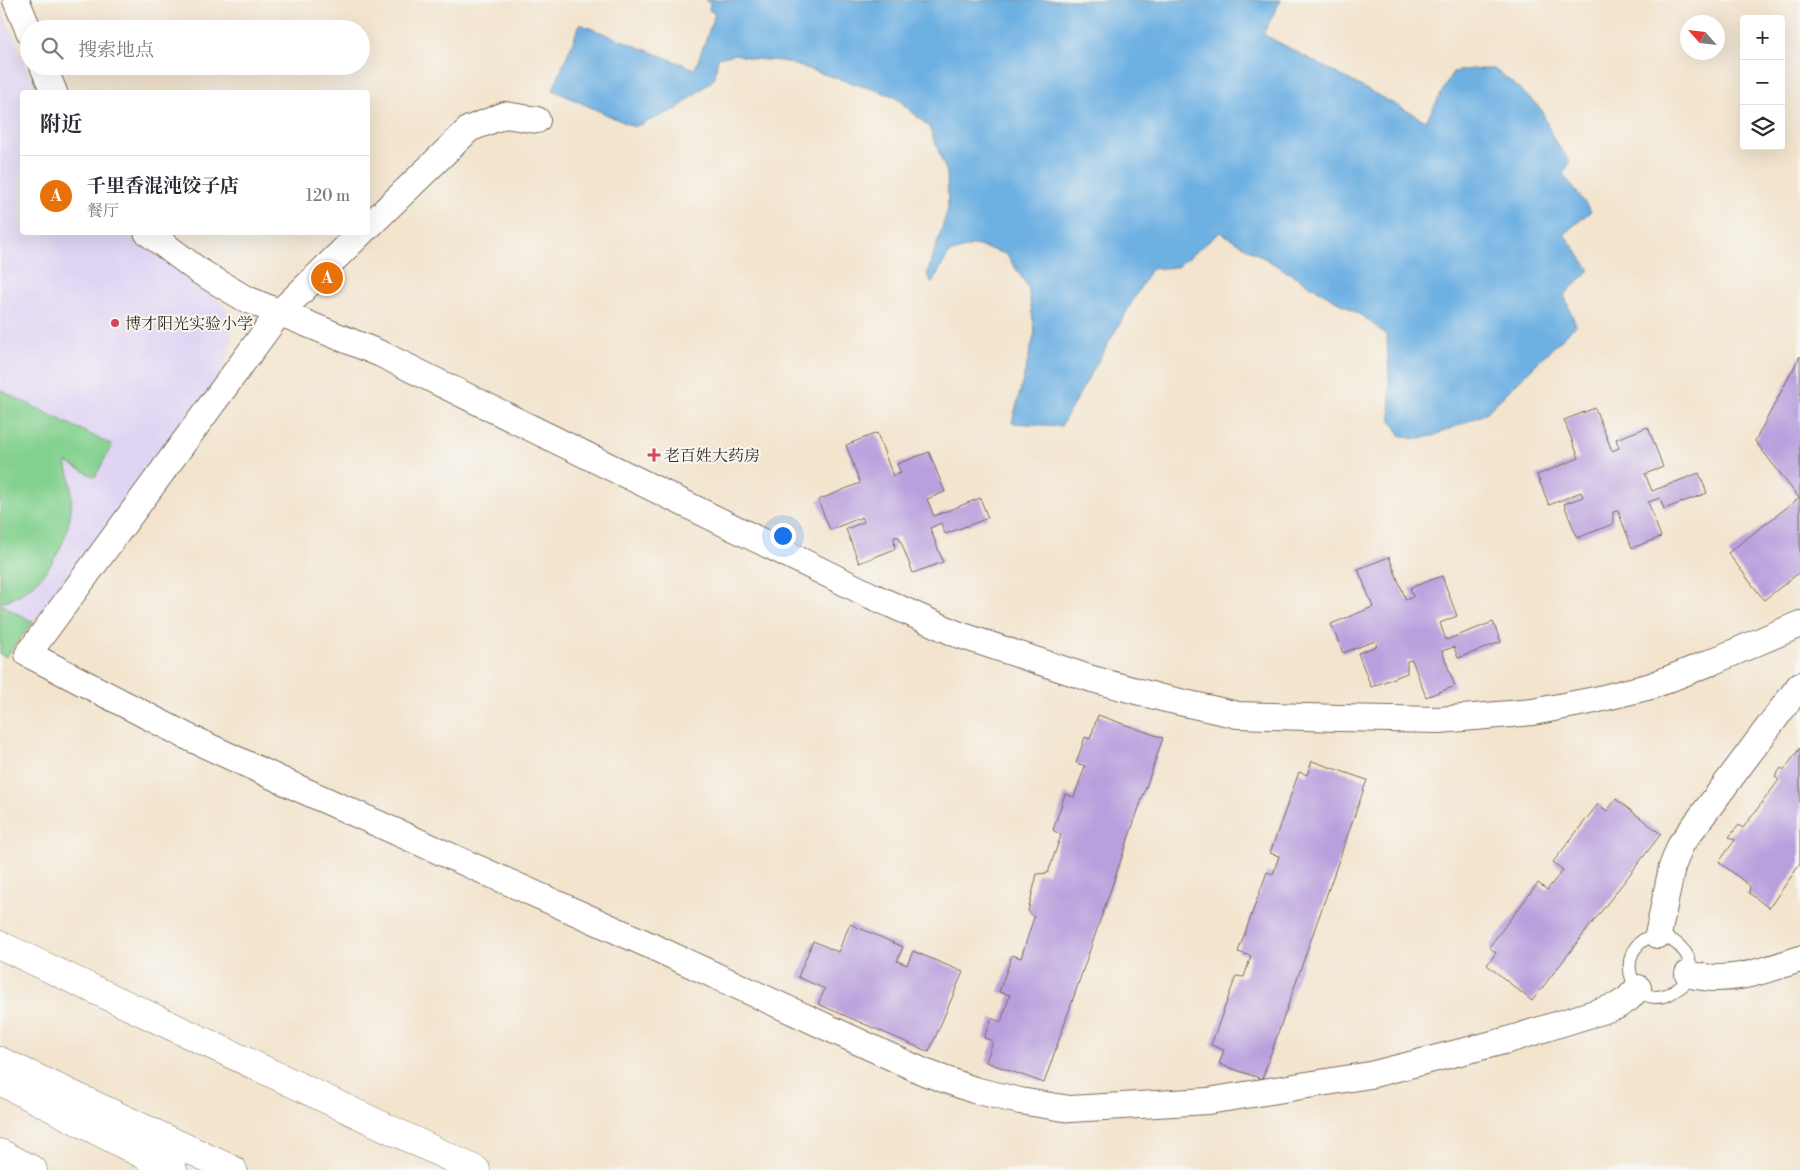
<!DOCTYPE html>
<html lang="zh">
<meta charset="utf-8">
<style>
:root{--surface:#fff;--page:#f7f7f7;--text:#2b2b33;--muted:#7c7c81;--line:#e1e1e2;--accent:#d1495b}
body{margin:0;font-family:"Libre Bodoni","Noto Serif SC",serif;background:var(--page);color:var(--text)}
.controls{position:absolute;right:15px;top:15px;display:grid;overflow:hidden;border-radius:5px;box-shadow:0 5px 20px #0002}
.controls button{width:45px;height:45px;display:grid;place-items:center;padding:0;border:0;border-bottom:1px solid var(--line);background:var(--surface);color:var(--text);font:25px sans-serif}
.compass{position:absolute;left:1680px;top:15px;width:45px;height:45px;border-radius:50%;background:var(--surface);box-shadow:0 5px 20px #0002;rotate:297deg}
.you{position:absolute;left:782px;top:535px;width:18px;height:18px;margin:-12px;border:4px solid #fff;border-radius:50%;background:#1a73e8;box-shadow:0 0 0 8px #1a73e833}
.badge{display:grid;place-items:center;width:32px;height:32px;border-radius:50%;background:var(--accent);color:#fff;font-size:16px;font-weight:700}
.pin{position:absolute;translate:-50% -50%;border:2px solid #fff;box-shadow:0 1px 5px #0006}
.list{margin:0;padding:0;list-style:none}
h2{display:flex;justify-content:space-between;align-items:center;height:65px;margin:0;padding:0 20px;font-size:21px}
h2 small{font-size:16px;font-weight:400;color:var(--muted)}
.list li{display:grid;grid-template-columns:32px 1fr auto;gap:15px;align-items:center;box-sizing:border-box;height:80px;padding:0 20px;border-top:1px solid var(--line)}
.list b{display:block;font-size:19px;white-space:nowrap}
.list p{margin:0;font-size:16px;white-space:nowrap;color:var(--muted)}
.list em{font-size:16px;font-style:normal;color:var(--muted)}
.icon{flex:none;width:28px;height:28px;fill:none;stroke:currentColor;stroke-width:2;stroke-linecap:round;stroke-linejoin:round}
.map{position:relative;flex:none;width:1800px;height:1170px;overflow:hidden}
.search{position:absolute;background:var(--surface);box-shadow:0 5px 20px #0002;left:20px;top:20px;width:350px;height:55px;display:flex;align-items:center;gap:12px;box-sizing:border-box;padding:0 18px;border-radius:28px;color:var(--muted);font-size:19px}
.panel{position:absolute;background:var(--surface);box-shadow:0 5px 20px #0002;left:20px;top:90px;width:350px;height:145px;border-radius:5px}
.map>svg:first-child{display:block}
</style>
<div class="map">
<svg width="1800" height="1170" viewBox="0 0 1800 1170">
<rect width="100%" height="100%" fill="#f6f6f2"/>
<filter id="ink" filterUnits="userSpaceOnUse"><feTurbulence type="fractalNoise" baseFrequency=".02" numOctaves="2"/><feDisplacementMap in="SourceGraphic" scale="10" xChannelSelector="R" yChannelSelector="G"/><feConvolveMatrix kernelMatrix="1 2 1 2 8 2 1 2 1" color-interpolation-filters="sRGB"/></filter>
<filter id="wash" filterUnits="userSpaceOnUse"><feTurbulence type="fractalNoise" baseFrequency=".0096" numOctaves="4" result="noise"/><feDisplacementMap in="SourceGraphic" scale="20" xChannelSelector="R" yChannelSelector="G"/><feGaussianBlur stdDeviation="1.12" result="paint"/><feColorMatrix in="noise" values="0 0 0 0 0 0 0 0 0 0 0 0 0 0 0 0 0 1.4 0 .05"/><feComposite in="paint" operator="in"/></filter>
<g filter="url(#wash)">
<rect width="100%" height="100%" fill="#f3e4ce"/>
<path fill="#e0d4f4" d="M0,6L37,92H22V232L128,233L170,266L203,284L226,308L232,339L224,367L204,400L6,657L0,654Z"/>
<path fill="#84d18f" stroke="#607e56" d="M0,390L112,445L95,477L66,462C67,470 71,477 71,485C75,523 60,562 30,587C22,595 10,599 0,603Z
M0,604L33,622L6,657L0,654Z"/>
<path fill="#6db0e2" stroke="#546d80" d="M705,0H1281L1263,34L1426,121L1453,72L1471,69H1494L1513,83L1541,109L1553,138L1570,162L1563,174L1591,211L1564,234L1590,270L1564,295L1576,325L1485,414L1433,436L1413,439L1400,435L1391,420L1387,336L1367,319L1220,232L1177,267L1151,269L1061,426L1012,423L1035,332L1028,287L1006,254L975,245L949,253L932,283L927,275L948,209L947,173L929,127L894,96L782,61L753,59L735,54L718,58L714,79L677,109L634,127L553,90L580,24L695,69L715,14L709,10L710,3Z"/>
<g id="blocks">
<path fill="#b89fdd" d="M1800,356V572L1764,600L1728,553L1799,498L1755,441Z
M1595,408L1612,451L1619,448L1616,439L1648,427L1663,467L1645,474L1652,491L1699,473L1707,493L1664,509L1660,498L1648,502L1661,537L1632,548L1618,511L1613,512V524L1577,538L1564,504L1583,497L1581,492L1549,505L1537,475L1579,458L1564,420Z
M877,433L893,476L901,473L897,464L929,452L945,492L927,499L934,516L980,498L988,518L945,534L941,523L930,528L943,562L913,573L899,537H894L895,549L859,563L846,529L864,522L862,517L830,530L818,500L860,483L846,445Z
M1389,557L1406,600L1413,597L1410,588L1442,576L1457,616L1440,623L1446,640L1493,622L1501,642L1458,658L1454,647L1442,651L1455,686L1426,697L1412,660L1407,661V673L1371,687L1358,653L1377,646L1375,641L1343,653L1331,624L1373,607L1358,569Z
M1098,715L1163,738L1044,1083L986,1062L993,1041L984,1038L992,1018L1001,1022L1010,995L999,992L1012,955L1021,958L1034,917L1028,911L1037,874L1048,873L1061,835L1053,830L1065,794L1074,797L1085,766L1076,763L1085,737L1090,739Z
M1800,748V864L1769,908L1749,893L1750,886L1719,862L1735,840L1729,837L1739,825L1743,828L1779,780L1775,777L1781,768L1784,770Z
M1312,761L1367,780L1262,1079L1219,1064L1224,1050L1211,1045L1236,976L1244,977L1251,956L1238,952L1267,872L1273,874L1279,856L1270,853L1299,772L1307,775Z
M1616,799L1661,834L1532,1001L1487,965L1496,953L1489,947L1538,883L1547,890L1563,870L1553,862L1598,804L1607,811Z
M850,924L903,947L897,961L907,965L913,951L963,972L929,1052L818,1004L825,989L798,977L813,941L838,952Z"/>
</g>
</g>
<g filter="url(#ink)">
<use href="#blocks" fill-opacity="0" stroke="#7b6b5c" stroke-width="1"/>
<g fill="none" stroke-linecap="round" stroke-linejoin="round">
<g stroke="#7b6b5c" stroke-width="14">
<path id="lane" d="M1658,935C1679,940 1700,960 1685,983C1681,988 1674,991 1669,994C1628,1012 1611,942 1658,935Z"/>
</g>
<g stroke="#7b6b5c" stroke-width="28">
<path id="street" d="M16,0L29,31
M43,66L54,92
M368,227L469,129L505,115L537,120
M147,232L199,271L244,298L381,354L872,596L957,634L1092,679L1162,698L1238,715L1340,718L1439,720L1533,712L1595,700L1651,686L1709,663L1800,624
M362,232L279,313L28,654L186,736L298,788L649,945L924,1072L974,1090L1020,1101L1070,1109L1208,1101L1370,1075L1508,1040L1617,1006L1628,999L1638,988
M1658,935L1672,867L1681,844L1800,685
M1688,974C1727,985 1763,971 1800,959"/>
</g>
<g stroke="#7b6b5c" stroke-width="29">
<path id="primary" d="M0,945L476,1170"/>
</g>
<g stroke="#7b6b5c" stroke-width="29">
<path id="highway" d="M0,1061L233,1170
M0,1081L173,1170
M0,1153L33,1170"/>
</g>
<use href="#lane" stroke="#fff" stroke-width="12"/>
<use href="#street" stroke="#fff" stroke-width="26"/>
<use href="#primary" stroke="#fff" stroke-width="28"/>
<use href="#highway" stroke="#fff" stroke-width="28"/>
</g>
</g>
<g fill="#d1495b" stroke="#f6f6f2" stroke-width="2">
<circle cx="115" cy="323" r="5"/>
<path d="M651.5 447.5h5v5h5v5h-5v5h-5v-5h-5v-5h5z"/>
</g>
<g text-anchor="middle" stroke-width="4" stroke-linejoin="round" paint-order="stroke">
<g font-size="16" fill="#3b2a1e" stroke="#f6f6f2" text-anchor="start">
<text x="125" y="329">博才阳光实验小学</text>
<text x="664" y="461">老百姓大药房</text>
</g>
</g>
</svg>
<div class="controls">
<button>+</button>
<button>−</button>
<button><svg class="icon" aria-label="layers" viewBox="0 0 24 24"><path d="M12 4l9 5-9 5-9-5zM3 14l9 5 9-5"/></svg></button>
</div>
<svg class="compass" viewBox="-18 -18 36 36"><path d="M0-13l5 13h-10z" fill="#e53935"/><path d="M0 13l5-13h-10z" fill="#7c7c81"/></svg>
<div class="you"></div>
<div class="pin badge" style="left:327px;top:278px;background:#e8710a">A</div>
<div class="search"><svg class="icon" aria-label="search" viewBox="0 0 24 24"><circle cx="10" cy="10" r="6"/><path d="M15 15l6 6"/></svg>搜索地点</div>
<section class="panel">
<h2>附近<small></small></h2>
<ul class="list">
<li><span class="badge" style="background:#e8710a">A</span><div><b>千里香混沌饺子店</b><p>餐厅</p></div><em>120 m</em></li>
</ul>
</section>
</div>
